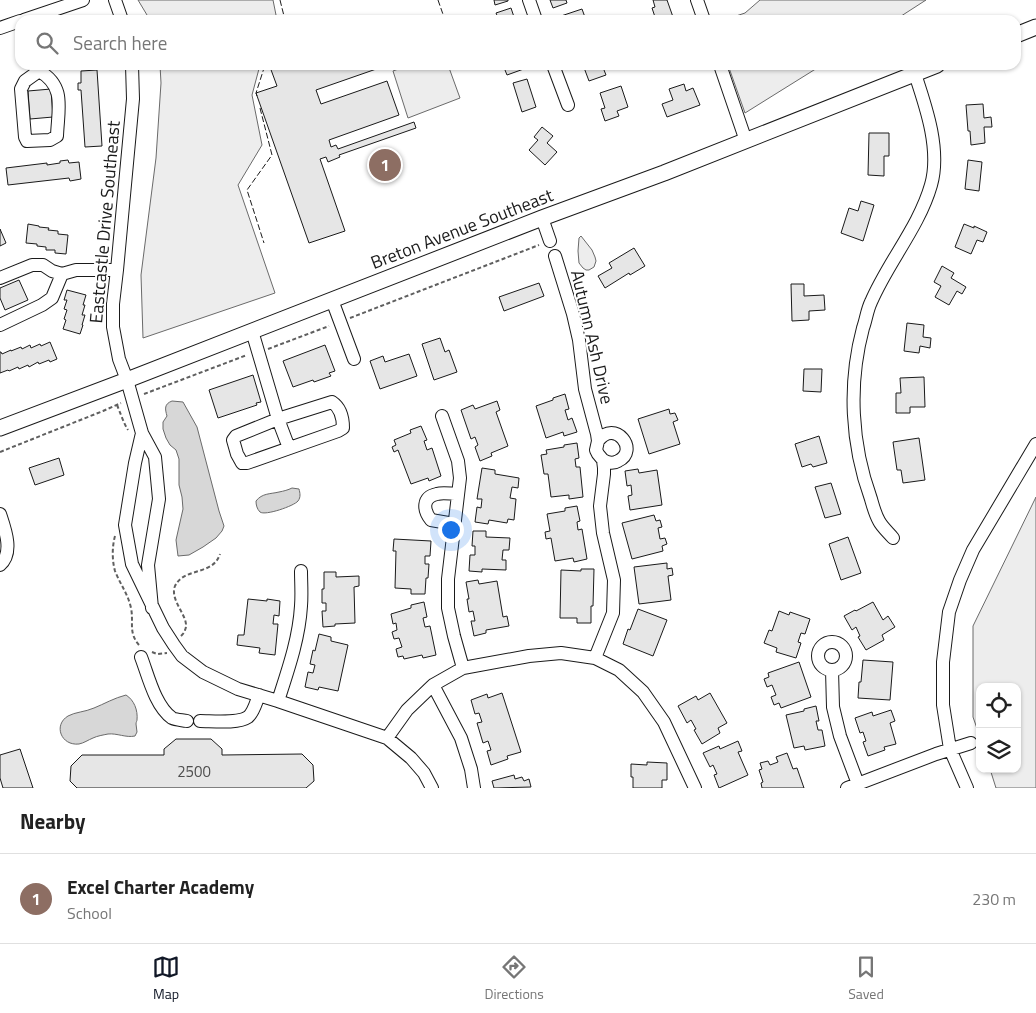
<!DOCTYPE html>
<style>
:root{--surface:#fff;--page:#f2f2f2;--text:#222;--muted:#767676;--line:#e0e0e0;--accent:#111827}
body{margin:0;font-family:"Titillium Web",sans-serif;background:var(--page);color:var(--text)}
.controls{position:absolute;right:15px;bottom:15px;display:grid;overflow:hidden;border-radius:10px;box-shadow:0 1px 4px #0004}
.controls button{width:45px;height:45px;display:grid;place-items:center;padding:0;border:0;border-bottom:1px solid var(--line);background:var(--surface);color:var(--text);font:25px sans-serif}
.you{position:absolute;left:450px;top:529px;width:18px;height:18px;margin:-12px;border:4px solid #fff;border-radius:50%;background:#1a73e8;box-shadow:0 0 0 8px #1a73e833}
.badge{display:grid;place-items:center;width:32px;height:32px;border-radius:50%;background:var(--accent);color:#fff;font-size:16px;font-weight:700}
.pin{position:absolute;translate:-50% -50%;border:2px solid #fff;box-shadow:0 1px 5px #0006}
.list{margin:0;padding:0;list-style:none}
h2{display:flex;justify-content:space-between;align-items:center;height:65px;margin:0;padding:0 20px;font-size:21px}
h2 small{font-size:16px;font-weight:400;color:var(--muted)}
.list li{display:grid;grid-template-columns:32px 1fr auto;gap:15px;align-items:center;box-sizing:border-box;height:90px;padding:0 20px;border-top:1px solid var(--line)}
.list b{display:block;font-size:19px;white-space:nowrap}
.list p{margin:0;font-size:16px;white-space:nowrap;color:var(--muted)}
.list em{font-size:16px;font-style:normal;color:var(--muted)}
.icon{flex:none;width:28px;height:28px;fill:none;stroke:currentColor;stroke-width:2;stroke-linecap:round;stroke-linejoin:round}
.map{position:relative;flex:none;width:1036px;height:788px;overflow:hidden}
.search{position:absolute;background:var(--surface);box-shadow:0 1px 4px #0004;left:15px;right:15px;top:15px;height:55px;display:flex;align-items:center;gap:12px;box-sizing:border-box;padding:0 18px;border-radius:15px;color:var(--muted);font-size:19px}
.sheet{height:155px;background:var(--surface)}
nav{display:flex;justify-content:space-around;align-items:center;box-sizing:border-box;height:70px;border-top:1px solid var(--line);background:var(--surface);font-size:14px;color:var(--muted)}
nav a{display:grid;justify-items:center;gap:2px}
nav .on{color:var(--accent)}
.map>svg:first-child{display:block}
</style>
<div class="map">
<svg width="1036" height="788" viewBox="0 0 1036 788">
<rect width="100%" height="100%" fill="#fff"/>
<path fill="#ededed" stroke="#6a6a6a" d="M138,0H273L277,20H150Z
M760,0H926L895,20H724L745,13Z
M160,65H260L252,95L262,145L238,185L275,293L143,338L141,275L156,158L161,83Z
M409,65H448L460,98L408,118L393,71Z
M728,65H822L745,113Z
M581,236L592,250L595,257L596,261L594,267L589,270H586L583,268L579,263L578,251L579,238Z
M1036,497V788H996L990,769H1017V687H980V737L973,717V626Z"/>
<path fill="#d7d7d7" stroke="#6a6a6a" d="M172,401L183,402L197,427L219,511L224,526L222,531L216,538L203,547L189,555L178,556L176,540L183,509L182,497L179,485V459L176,450L170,445L166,438L163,429V422L167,416C165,409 164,404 172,401Z
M292,488L299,489C300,493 301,497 298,501C294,506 265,516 260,512C257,509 256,505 256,501C262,493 271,494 279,492C284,491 288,490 292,488Z
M126,695C134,700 138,710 137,720C137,721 136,722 136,724C136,727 137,729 137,732L135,736C126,738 117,733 108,734C103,735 97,736 93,738C88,740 84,743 79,744C61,746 53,725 68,716C75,712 85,712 94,708C104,704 114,698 126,695Z"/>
<path fill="#e6e6e6" stroke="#1a1a1a" d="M494,0H508V1L495,5Z
M550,0H566L567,3L553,8Z
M653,0H667L673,17L663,20H656L652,8L655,7Z
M511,8L515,20H499L496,13Z
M582,9L586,20H563L561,16Z
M276,65H382V67L316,90L321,104L387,81L399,115L329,140L331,147L336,145L338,149L414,122L416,128L339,155L340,157L328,162L326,157L320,159L345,231L309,243L256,93L277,86L270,67Z
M503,65H531L532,66L507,75Z
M583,65H602L606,75L589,81Z
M97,70L102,146L85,147L81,90H78V83H81V71Z
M527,79L536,107L522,112L513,83Z
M684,84L686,91L693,88L700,105L667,117L662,104L673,100L669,89Z
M621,86L628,107L617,111L619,116L605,121L601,109L605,108L600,93Z
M51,89L53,117L30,119L28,91Z
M983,104L984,118L991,117L992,127H984L985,143L971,145L970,131H968L966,105Z
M542,127L553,136L547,143L557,152L545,165L529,150L538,140L534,137Z
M869,133H889V156H884V176L868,175Z
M68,160L69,163L79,162L81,179L70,181L69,178L8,185L6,168L47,163V165L60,163V161Z
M968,160L982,162L979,191L965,189Z
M861,201L874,205L863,241L841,233L849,208L858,211Z
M28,224L39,226V227L49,228L48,230L58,231V234L68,235L66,254L55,253V250H46V247L37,246V244L26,243Z
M964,224L974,228V226L987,232L983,242L977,240L971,254L955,247Z
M0,229L6,243L0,246Z
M634,248L645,266L630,275L629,273L605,288L598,276L612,268L609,263Z
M942,266L954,273L951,278L966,287L962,294L957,291L949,305L935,297L941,286L934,282Z
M19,280L28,300L5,310L0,298V288Z
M539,283L544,296L504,311L499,297Z
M791,284H804V296L824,295L825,310L809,311V320L792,321Z
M67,290L86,295L83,305H85L82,315H85L82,325H83L80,334L63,329L66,320L64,319L67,310L64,309L67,300H64Z
M907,323L924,325L923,337L931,338L930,348L920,346L919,353L904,351Z
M440,338L445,352L449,350L457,372L434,380L422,344Z
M50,342L57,359L50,362L49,360L39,364L38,362L29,367L28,365L19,369L18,367L9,371L8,370L0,373V352H1L2,354L11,350V351L21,347L22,349L30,345L31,348L40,344L41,346Z
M325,345L335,371L329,373L331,376L314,382L313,380L293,387L283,361Z
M409,354L417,376L380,389L370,361L383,356L385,362Z
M804,369H822L821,392L803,391Z
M253,375L261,402L256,403L257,405L218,418L209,390Z
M924,377L925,407H910V413H896V393H901L900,378Z
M565,394L569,409L565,410L568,420L572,418L577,432L564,436L563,432L546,438L536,406L553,400V398Z
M497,401L500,410L496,412L508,446L491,453L492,456L480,461L475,447L478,445L475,437L471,439L461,410L473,405L475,409Z
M669,409L670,414L675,413L678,420L673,422L680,444L649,454L638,419Z
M421,426L427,440L424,441L427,450L432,448L441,476L429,481L428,478L411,484L398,450L394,452L392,447L396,445L394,440L411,433L410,430Z
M819,436L827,463L813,467L811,464L802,467L795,444Z
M919,438L925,480L903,483L901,470H897L893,442Z
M577,443L579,458L575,459L576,467H580L583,497L569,499V495L551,497L548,474H544L541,455L547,454L546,450L564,447V445Z
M59,458L64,475L35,485L29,468Z
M482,468L495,470V474L519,478L518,488L512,487L510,498L516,499L514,520L508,519L507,523L489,520L488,524L475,522L477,507L481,508L482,499H477Z
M638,469L639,473L657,470L662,505L630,510L628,496L632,495L631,485L627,486L625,471Z
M831,483L841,514L825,518L815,487Z
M577,506L580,521L577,522L578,530L582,529L587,559L574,562L573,558L555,561L551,538L546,539L545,532L550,531L547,514L565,511V508Z
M654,515L656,521L660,520L662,527L658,528L660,539L665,538L667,544L662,546L663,551L632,559L622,523Z
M473,531H486V537L510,538L509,550H503L502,560H506V570L482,569V572L469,571L470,555H475V546H472Z
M848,537L861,573L841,580L829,544Z
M394,539L431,541L430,556H425V564H429L428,578H426L425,594H411V589L395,588L396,551H393Z
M667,563V569L672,568L673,575L668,576L671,600L639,604L634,567Z
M581,569H594L593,606H591V623H577V618H560L561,570L581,571Z
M324,572H336V577L359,576V586L354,587L355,623L335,624V626L323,627L322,611H326V603H322V589H324Z
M478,580L479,584L497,581L503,617L507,616L509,626L486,630V633L474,636L471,621H475L473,611L469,612L467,599H469L466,582Z
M248,599L267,601V599L280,601L279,616L274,615L273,624H278L275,655L259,653L260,648L237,645L238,635H244Z
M424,602L427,617L423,618L425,627L430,626L436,655L423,658L422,655L404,659L403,656L398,657L396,649L402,647L399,638L394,639L392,632L397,630L396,623L393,624L391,614L411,608V605Z
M873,602L883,620L888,616L895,627L882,635L884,640L866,650L858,637L860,636L856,627L852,630L844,616L855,610L856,611Z
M638,609L667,620L653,656L623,644L628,629L630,630Z
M779,611L789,615L790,612L810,619L805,634L801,633L798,642L801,643L796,658L776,652L777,648L764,643L769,630L772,631Z
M319,634L331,637V641L348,645L338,691L319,687L318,690L305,687L308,672L313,673L315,665L310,664L313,650L315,651Z
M863,660L893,662L890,700L858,698L859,682H861Z
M799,662L811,697L781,708L779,703L774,705L771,697L776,695L772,685L767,687L764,679L769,677L768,673Z
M502,693L521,752L507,756L508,759L491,765L487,751L491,750L488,741L483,743L477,723L482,722L479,713L475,714L471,700L487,694L488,698Z
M710,693L727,723L718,728L720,733L702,744L694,730L696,729L691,720L687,723L678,706L696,696L698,700Z
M816,706L819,721H816L818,730H822L825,746L805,750L804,746L794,748L786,715L804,711V709Z
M891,710L895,721L890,723L896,744L884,747L885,750L868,756L863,742L866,741L863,732L860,733L855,718L872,712L873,716Z
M176,739H211L222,749V755L302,754L313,765L314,781L306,788H77L70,781L71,766L82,755H164V749Z
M738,741L742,751L738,752L748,775L719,788L714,775L717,774L713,765L710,767L703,753L719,746L720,749Z
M20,749L33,788H3L0,778V755Z
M787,753L793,769L797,768L804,788H762L761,783L763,782L759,770L762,769L760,763L768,761L770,765L778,762L776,757Z
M647,762L667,763V780H662V788H633V777H631V764L647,765Z
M514,775L515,779L522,777L524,781L529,779L531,787L494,788L492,781Z"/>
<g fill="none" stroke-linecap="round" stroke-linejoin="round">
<g stroke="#1a1a1a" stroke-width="14">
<path id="minor" d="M115,0L122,20
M529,0L536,20
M697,0L704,20
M24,20L83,0
M0,28L20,21
M132,65L133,99L117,270L113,304V327L119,359L127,380L142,433L155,457L159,499L148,565L152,608
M553,65L568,105
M720,65L746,141
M39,71C66,86 58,109 57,136L50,140L27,141L25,137L21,89L25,81Z
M542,218L550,241
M555,256L573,314L579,340L585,389L597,434L598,441L596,450L598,454L603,460L604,468V474L600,506L603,533L614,580L613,613L595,658
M0,278L32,265H43L52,271L62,274L76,270H117
M332,300L354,359
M0,325L42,305L52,298L62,274
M252,331L278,419L332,402C341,408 343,418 343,428L338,431L247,463H242L237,454L233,440L236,436L278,419L289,448
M442,416L458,461L460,478L448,579V608L454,636L463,668
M142,433L135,463L125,525L132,564L163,628L174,645L182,656L203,672L238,689L278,701L387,738L411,758L424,773L432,788
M598,441C615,418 640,451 618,461C613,464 608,463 603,460
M0,514C5,529 14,553 0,565
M454,524L431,520C423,510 422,497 437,494C443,492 451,494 458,494
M893,538C889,533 882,527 879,521C875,514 873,506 871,499C851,444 848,384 863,328C866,320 867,310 871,302C888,262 919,227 931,185C941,150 926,107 915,74
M818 656a14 14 0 1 1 28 0a14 14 0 1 1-28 0Z
M141,657C148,675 155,706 172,718C176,720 182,720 187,721
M832,670L833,707L840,736L858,784
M433,685L461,738L471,769L474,788
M278,701C288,670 299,639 301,606C302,594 301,582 301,571
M200,721C212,721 238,724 248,717C254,712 256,702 259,695
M387,738L407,710L433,685L463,668L529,656L561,653L595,658L619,670L643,692L664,722L695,788
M847,788L936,754L971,743
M967,788L950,749L943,705V662L949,612L960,580L973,550L1036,444"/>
</g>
<g stroke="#1a1a1a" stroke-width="17">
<path id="major" d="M1016,35L1036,27
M0,428L127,380L542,218L664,173L937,65"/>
</g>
<path stroke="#5f5f5f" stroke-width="2" stroke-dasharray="4 2.5" stroke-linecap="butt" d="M350,318L539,245
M268,349L329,326
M144,394L247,355
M117,405C120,412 124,424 128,430
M0,452L103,411L121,403
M115,536C112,547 112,560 115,571C120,584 128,594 131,608C134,623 128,632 139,645
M181,636C182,635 185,632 185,630C191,618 169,601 175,586C184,567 213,576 220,554
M152,652L157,654L167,653"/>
<use href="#minor" stroke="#fff" stroke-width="12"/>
<use href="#major" stroke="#fff" stroke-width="15"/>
<path stroke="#1a1a1a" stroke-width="1" stroke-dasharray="6 2.5" stroke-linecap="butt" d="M280,0L285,20
M438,0L445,20
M257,96L256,93L265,65
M260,108L272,155L247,190L264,243"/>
</g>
<g text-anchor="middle" stroke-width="4" stroke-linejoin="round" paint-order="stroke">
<g font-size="15" fill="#4d4d4d">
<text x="194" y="777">2500</text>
</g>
<g font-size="18" fill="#1a1a1a" stroke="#fff">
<text transform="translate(105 222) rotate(-85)" y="6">Eastcastle Drive Southeast</text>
<text transform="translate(462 229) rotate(-21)" y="6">Breton Avenue Southeast</text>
<text transform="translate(592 337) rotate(77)" y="6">Autumn Ash Drive</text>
</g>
</g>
</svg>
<div class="controls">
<button><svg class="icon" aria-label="locate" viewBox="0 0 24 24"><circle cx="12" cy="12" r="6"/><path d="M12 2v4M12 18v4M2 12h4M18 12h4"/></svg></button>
<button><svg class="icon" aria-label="layers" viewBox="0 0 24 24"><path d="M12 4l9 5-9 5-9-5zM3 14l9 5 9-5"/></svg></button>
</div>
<div class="you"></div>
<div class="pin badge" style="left:385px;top:165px;background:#8d6e63">1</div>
<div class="search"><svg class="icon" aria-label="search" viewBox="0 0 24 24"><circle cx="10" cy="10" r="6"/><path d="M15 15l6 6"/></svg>Search here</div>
</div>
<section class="sheet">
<h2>Nearby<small></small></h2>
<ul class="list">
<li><span class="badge" style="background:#8d6e63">1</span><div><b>Excel Charter Academy</b><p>School</p></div><em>230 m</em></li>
</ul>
</section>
<nav>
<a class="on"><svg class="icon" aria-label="map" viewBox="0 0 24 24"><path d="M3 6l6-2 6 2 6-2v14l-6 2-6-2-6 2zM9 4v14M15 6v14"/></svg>Map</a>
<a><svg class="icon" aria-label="directions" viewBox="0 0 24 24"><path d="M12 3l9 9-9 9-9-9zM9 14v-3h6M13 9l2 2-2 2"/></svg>Directions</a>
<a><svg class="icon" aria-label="saved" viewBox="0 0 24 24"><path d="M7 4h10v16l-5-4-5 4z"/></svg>Saved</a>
</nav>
